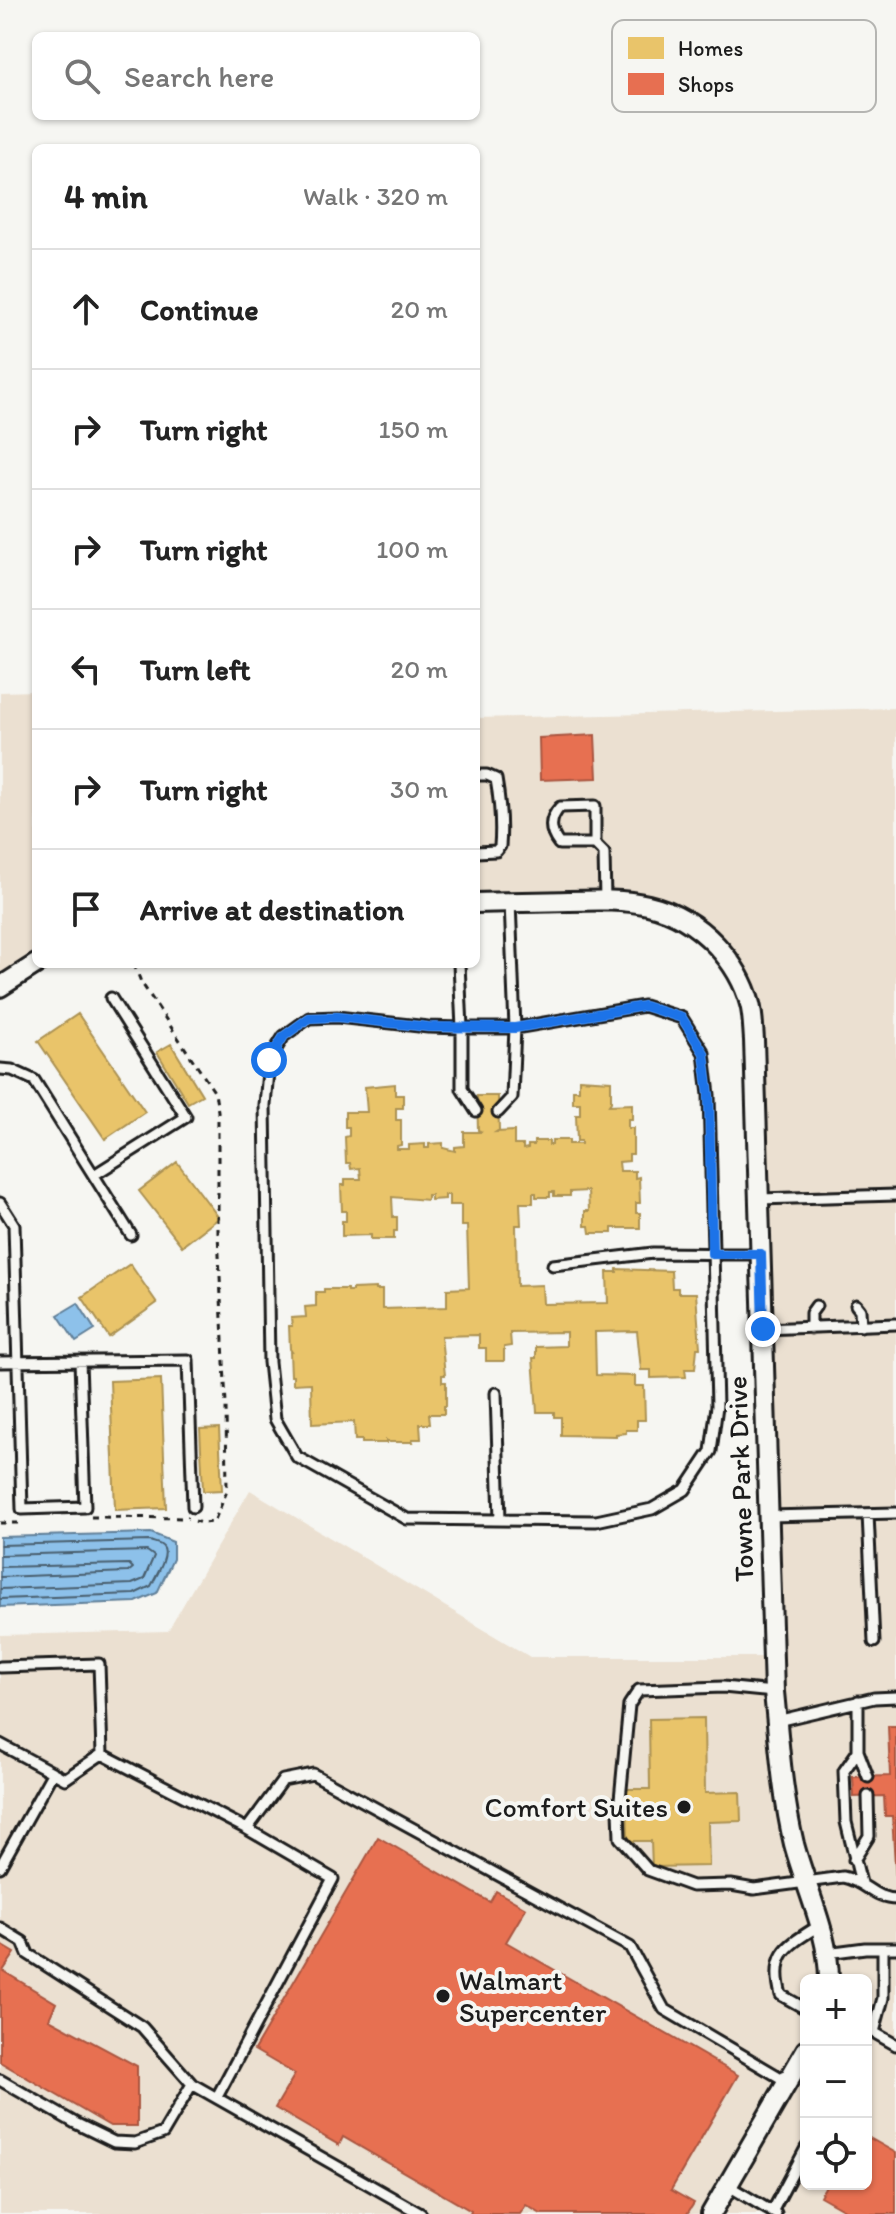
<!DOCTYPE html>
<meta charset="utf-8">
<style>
:root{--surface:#fff;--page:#f6f6f6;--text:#222;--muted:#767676;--line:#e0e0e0}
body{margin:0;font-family:Itim,sans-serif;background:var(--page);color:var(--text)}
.controls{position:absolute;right:24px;bottom:24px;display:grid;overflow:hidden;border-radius:12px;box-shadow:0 2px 6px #0004}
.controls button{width:72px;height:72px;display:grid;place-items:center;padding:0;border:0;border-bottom:2px solid var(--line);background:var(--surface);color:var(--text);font:40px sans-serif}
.stop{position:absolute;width:24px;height:24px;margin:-18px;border:6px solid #1a73e8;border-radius:50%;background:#fff}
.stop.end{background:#1a73e8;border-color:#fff;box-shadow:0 2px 8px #0008}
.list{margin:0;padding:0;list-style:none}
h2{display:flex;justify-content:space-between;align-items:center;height:104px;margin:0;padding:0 32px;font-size:34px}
h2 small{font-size:26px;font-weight:400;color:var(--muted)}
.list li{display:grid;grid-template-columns:52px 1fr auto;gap:24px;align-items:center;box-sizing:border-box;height:120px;padding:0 32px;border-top:2px solid var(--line)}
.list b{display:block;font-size:30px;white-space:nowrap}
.list em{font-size:26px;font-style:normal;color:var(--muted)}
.icon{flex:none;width:44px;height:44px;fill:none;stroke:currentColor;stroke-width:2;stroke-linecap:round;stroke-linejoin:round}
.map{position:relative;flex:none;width:896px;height:2214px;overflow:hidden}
.search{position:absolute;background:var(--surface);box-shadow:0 2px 6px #0004;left:32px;top:32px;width:448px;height:88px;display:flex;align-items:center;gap:20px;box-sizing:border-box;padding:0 28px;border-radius:12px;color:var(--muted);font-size:30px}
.panel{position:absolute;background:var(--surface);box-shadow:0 2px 6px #0004;left:32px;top:144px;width:448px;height:824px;border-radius:12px}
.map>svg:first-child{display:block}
</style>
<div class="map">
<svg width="896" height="2214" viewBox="0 0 896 2214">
<rect width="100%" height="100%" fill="#f6f6f2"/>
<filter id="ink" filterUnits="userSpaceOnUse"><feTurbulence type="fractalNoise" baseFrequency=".0125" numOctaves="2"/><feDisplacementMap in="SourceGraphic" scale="16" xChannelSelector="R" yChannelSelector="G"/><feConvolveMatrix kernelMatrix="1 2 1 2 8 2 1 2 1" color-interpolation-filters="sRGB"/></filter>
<g filter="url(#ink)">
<path fill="#ebe0d1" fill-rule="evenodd" d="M36,691V964L0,987V692Z
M896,708V2214H0V1635L168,1631L250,1490L530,1657H773L754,1040L725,954L652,904L476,903V718ZM806,1980H866V2184H806Z"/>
<path fill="#8dc1ea" stroke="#607f98" stroke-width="2" d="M78,1303L95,1330L76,1342L58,1315Z
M151,1533L173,1542V1559L157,1593L136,1602L0,1607V1537Z"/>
<path fill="#e9c46a" stroke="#ac9253" stroke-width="2" d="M78,1014L145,1112L105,1139L38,1041Z
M171,1044L202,1095L188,1103L157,1052Z
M579,1079L611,1081V1102L609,1105L632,1104V1119H628V1128H633V1154H629V1161L619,1162L620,1171H635V1178L639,1177L640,1203H636V1213H640V1228H612V1233H590L589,1226H585V1211H589L588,1191L570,1192V1196H554V1192H550V1197H536V1193H533V1203H520L521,1225H516L517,1286L542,1285L543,1304L608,1303L607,1272H617V1269L671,1271L672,1288H678V1293H696L700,1348H697L695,1369H685L686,1377L651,1378V1370H641L637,1331L595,1332L596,1375L635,1376V1386H644L645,1420H637V1430H626V1433L616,1434V1436L561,1435V1417H554V1412H537L533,1358H536V1347L566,1346V1332L510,1333L511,1346L504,1347V1361H486V1348H479V1335L441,1336L445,1375H442V1382H446V1406H444V1414H429L430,1424H420L421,1439H412L413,1442H389L386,1440V1443H362V1440H355L354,1422L312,1424L311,1383L293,1384V1376H291L290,1352H292L290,1349L289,1326H292L291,1318L306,1317L305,1307L316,1306V1292H324V1289H347V1291H352V1289L376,1288V1290H382V1309L447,1307V1289L469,1288L467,1226H461V1205H449V1195H445V1199L431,1200V1195H427V1200L392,1197L393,1217H397V1231H394V1239H371V1235L342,1236V1221H346V1211H342L341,1185H345V1179H361L360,1168L351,1169L350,1163H346L345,1137L349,1136V1127H345V1112H367L365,1087L395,1084V1095H403V1108H396V1120H401V1145L397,1146V1149H409V1145L425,1144V1148H429V1144L443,1143V1148L455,1151V1147L464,1146V1132H482L478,1130L477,1096H498L499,1130L496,1132L514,1131V1145H523V1149L528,1148V1145H534V1141H549V1145H552V1140H569V1144H581V1141H577L576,1115H580V1103H573V1090H579Z
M177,1162L219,1218L182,1246L139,1191Z
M130,1264L157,1303L109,1337L82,1297Z
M161,1379L166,1508L115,1510L110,1381Z
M219,1428L222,1490L203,1491L200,1429Z
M704,1718L705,1793L740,1792L741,1821L708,1822L709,1866L652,1867L651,1841H628L627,1789H650L649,1719Z"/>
<path fill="#e76f51" stroke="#aa5641" stroke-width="2" d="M595,735L597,778L540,780L539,738Z
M888,1726H896V1881L892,1816H885L884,1796L854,1797L853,1777L890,1776Z
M378,1837L490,1902L496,1891L526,1908L506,1942L738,2075L671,2190L694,2203L687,2214H541L526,2205L520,2214H470L471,2211L343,2137L339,2145L275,2108L295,2074L254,2050Z
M0,1944L15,1953L3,1971L56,2003L49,2019L137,2066V2126H110L0,2062Z
M866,2136L896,2153V2214H852L820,2196L827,2184H866Z"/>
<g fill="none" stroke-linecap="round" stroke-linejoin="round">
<path stroke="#495e6e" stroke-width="2" d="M0,1545L150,1541C154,1543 160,1543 163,1547C170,1555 155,1578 151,1586L134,1594L0,1599
M0,1555L147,1551L154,1556L144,1579L132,1584L0,1589
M0,1567L129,1564L133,1568L128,1572L0,1577"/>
<g stroke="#1c1c1c" stroke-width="15">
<path id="service" d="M476,775H487L496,779C500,802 502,823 500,846L496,851L476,852
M595,844H559C549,831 549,819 560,807L595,806V844L604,853L605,900
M459,964L462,1028L428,1027L337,1017L309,1018L284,1036L269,1060L265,1105L269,1362L275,1419L297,1457L407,1519L596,1521L652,1509L685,1490L711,1451L717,1406L709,1095L704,1053L682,1018L644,1006L515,1028L510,902
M0,1069L12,1070L34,1080L131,1235
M476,1111L462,1089V1028H515L512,1097L498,1112
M94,1175L186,1117L111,998
M759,1199L896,1195
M0,1203L14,1225L22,1509L85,1507L80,1361
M553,1265L653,1253L761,1254
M856,1305L860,1310L861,1326
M811,1328V1313L816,1306
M763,1329L896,1324
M0,1362L188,1360L193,1507
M496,1393L500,1520
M868,1514L874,1642
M769,1516L896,1513
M0,1667L99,1664L102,1754
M774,1692L723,1687L639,1690L629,1705L619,1810L620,1838L648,1870L692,1886L731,1885L754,1889L843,1877C865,1881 873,1899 896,1899
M858,1701V1751L844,1771L846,1822L861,1883
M777,1721L874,1698L896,1697
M0,1744L65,1779L102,1754L247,1829L333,1879L217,2097
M858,1751L868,1777
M247,1829L283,1780L313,1774L630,1947L664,2009L786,2081
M854,1860L869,1836L868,1796
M0,1867L53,1772
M0,1928L23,1942L28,1954L142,2027L192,2084L421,2214
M827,1953L865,1948H896
M806,2009L781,1995C770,1953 787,1946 820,1925
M866,2028L896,2045
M874,2032L883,1998V1948
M0,2080L75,2123L114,2142L135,2143L163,2133L192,2084
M727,2185L776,2214
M772,2212L806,2148"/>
</g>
<g stroke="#1c1c1c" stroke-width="24">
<path id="minor" d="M476,903C507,902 538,902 569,901C628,899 672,899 716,945C731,961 744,982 750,1004C753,1015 753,1028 754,1040L774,1692C779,1742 782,1794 794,1844C806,1889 829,1933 829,1980
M0,987L36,964
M711,2214L806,2050"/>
</g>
<path stroke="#1c1c1c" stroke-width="3" stroke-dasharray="6 6" stroke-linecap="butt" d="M134,964L141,982L215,1093L218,1111V1233L226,1405L227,1491L214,1522L201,1523L195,1521
M91,1517L188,1518
M0,1523H20"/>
<use href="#service" stroke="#f6f6f2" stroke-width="9"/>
<use href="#minor" stroke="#f6f6f2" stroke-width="18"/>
</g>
</g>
<g fill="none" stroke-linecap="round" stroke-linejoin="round" filter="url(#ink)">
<path stroke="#1a73e8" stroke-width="10" d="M269,1060L284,1036L309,1018L337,1017L428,1027L515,1028L644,1006L682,1018L704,1053L709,1095L712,1254H761L763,1329"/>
</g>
<g fill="#1c1c1c" stroke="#f6f6f2" stroke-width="3">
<circle cx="684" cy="1807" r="8"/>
<circle cx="443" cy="1996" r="8"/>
</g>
<g text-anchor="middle" stroke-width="8" stroke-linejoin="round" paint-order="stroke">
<g font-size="28" fill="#1c1c1c" stroke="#f6f6f2">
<text transform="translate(740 1479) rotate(-92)" y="10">Towne Park Drive</text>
</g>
<g font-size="28" fill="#1c1c1c" stroke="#f6f6f2" text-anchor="end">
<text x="668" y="1817">Comfort Suites</text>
<text x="459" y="1990" text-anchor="start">Walmart<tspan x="459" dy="32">Supercenter</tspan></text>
</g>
</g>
<rect x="612" y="20" width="264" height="92" rx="12" fill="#f6f6f2" stroke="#b5b5b2" stroke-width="2"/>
<rect x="628" y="37" width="36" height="22" fill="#e9c46a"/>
<rect x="628" y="73" width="36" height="22" fill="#e76f51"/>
<g font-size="22" fill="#1c1c1c">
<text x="678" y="56">Homes</text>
<text x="678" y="92">Shops</text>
</g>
</svg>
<div class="controls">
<button>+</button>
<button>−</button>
<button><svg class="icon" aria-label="locate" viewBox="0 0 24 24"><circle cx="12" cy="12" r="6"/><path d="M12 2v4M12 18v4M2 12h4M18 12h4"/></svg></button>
</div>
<div class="stop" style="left:269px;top:1060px"></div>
<div class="stop end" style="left:763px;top:1329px"></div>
<div class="search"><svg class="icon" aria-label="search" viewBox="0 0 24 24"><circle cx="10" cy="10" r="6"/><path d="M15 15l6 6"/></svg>Search here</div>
<section class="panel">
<h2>4 min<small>Walk · 320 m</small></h2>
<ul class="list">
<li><svg class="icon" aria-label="ahead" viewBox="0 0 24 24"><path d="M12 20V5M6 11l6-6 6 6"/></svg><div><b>Continue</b></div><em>20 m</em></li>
<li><svg class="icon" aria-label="right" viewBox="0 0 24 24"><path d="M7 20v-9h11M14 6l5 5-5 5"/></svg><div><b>Turn right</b></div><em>150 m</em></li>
<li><svg class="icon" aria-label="right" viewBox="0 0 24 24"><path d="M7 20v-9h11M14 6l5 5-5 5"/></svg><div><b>Turn right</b></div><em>100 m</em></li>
<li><svg class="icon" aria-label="left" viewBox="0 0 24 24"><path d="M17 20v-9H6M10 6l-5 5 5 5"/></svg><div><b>Turn left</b></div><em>20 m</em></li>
<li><svg class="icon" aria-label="right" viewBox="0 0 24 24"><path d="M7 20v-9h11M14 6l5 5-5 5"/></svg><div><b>Turn right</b></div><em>30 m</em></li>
<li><svg class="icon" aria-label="arrive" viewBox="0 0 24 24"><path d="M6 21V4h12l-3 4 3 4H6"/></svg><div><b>Arrive at destination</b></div></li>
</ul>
</section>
</div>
